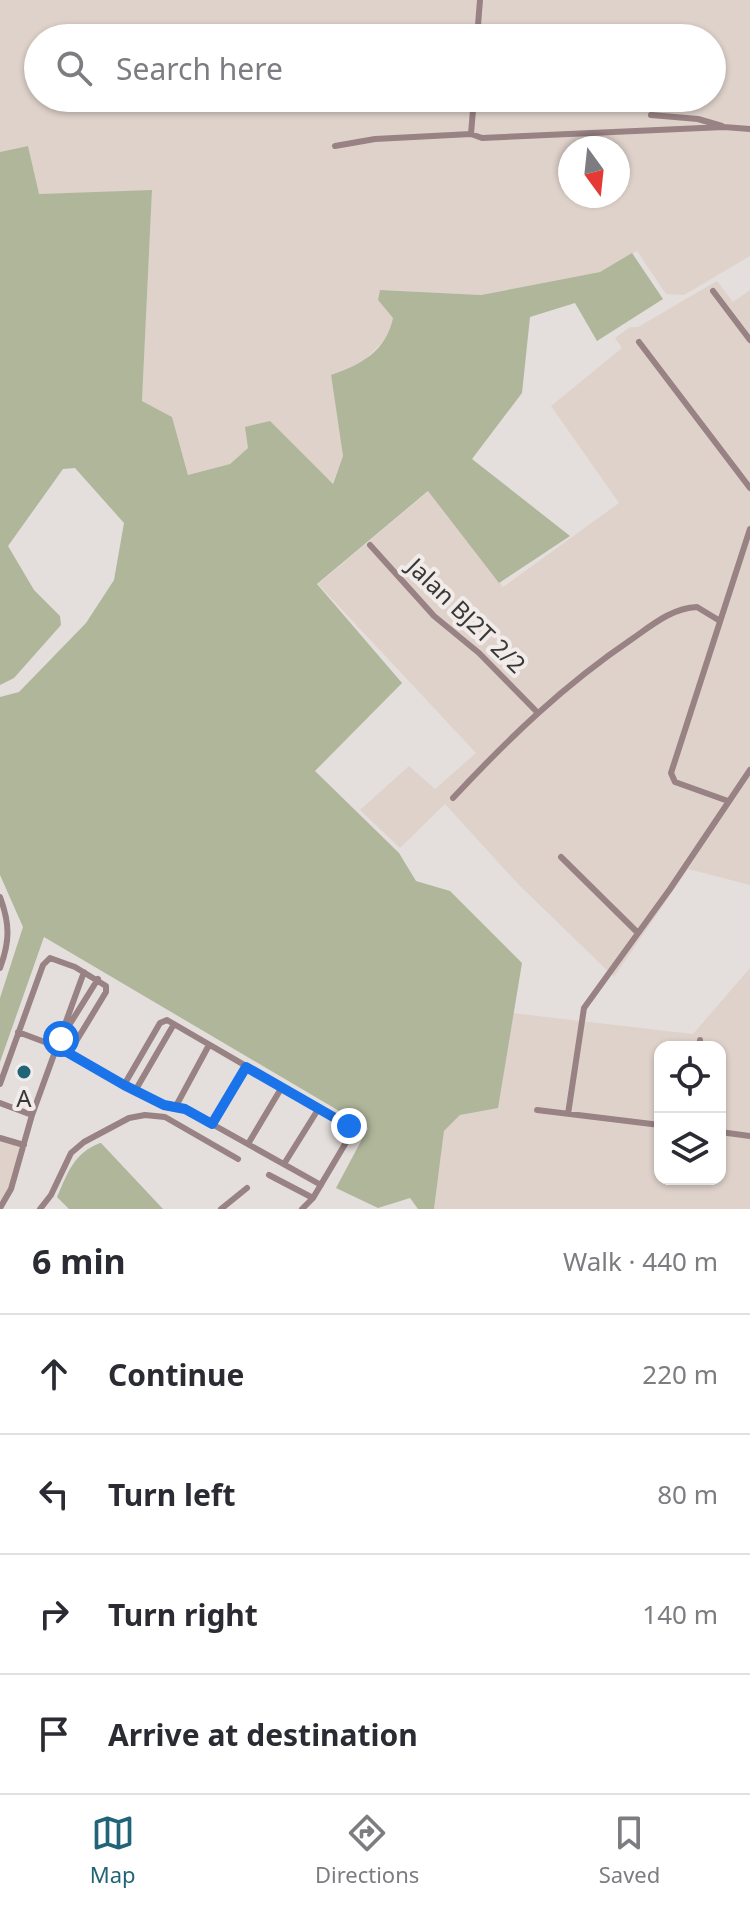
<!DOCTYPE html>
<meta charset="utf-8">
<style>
:root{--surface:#fff;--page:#f7f7f7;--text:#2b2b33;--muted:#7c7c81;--line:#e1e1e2;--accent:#216477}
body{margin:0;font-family:"Noto Sans",sans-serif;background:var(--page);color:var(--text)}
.controls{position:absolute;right:24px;bottom:24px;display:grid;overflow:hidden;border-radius:16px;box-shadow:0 2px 6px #0004}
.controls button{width:72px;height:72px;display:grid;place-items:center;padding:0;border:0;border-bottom:2px solid var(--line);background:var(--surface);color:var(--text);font:40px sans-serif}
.compass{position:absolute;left:558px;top:136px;width:72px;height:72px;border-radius:50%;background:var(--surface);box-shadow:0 2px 6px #0004;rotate:165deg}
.stop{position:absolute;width:24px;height:24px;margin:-18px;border:6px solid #1a73e8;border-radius:50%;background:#fff}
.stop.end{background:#1a73e8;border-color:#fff;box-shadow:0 2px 8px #0008}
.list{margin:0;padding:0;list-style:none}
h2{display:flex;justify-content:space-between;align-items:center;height:104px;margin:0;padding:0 32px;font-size:34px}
h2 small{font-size:26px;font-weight:400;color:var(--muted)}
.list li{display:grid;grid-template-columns:52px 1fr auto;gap:24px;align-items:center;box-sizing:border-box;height:120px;padding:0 32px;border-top:2px solid var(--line)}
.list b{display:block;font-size:30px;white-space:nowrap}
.list em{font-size:26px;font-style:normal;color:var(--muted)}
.icon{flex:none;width:44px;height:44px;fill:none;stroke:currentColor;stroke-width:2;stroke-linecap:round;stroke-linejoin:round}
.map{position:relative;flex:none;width:750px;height:1209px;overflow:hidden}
.search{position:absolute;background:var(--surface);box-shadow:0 2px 6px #0004;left:24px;right:24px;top:24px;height:88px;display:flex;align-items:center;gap:20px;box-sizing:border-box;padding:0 28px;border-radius:44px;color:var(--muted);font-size:30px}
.sheet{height:584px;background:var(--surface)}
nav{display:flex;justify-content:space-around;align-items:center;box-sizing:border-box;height:112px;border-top:2px solid var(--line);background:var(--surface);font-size:22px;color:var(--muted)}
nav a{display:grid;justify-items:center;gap:4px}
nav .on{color:var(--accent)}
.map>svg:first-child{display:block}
</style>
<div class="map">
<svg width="750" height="1209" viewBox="0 0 750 1209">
<rect width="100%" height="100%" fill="#e4dfdc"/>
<path fill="#dfd2cb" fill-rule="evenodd" d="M0,0H750V256L684,295L666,294L637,251L600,272L481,295L380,290L378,300L393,318L389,335L360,365L331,376L343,456L332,485L248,448L230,464L188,475L172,417L142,401L152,191L38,194L28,146L0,152ZM38,38H712V98H38ZM570,148H618V196H570Z
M717,281L733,302L750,290V885L688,869L614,977L519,885L445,804L400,848L360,810L409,766L435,789L476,753L318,584L430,490L503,587L619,503L551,406L622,348L615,338L630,327H638Z
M750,968V1209H434L444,1131L460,1115L498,1107L512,1013L693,1034ZM660,1047H720V1179H660Z
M0,1140L21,1146L9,1188L0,1205Z"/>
<path fill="#afb69a" d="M28,146L39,194L152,190L142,401L172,417L188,475L230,464L248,448L245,427L270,421L333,484L343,456L331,375C361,365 386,351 393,318L378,300L380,290L481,295L600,272L632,253L663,299L597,341L575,303L530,317L522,393L472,459L570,536L499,583L428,491L317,584L402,683L315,771L399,853L416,881L450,891L522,963L498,1108L460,1115L444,1131L434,1209H418L410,1198L378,1208L336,1188L368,1128L44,937L0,1062V998L23,927L0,875V697L19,692L86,623L114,580L124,523L75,468L63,469L8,546L34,590L60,616L61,625L14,678L0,685V152Z
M100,1143H101L163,1209H69L57,1197C68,1172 74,1153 100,1143Z"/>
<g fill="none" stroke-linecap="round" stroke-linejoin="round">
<path stroke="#988283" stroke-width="6" d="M477,38L480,0
M651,115L698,119L722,126
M471,134L474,98
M335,146L375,139L471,134L482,138L724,127L750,129
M713,291L750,340
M639,342L750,488
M370,545L434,616L479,653L537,712
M453,798C509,738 564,685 632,639C652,625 672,608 697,607L720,621
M728,801L675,782L671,773L750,529
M561,857L638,933
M0,897C10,924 10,941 0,968
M68,1027L98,979
M18,1032L58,1047L110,1078L164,1105L185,1109L321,1185
M699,1047L700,1040
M0,1084L43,965L50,958L75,967L106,986V992L69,1053
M124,1085L160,1023L167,1020L349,1126L352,1130L351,1134L313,1198L302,1209
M135,1091L174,1024
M0,1103L32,1115
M176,1106L209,1045
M537,1110L660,1125
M568,1114L584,1008L670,889L750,770
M212,1124L246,1067
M720,1132L750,1136
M0,1138L24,1145
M248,1144L282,1087
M284,1164L319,1108
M269,1175L313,1198
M0,1208L11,1189L32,1115L84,972
M40,1209L51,1195L71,1153L84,1142L129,1118L145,1115L165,1117L238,1159
M221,1209L247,1188"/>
</g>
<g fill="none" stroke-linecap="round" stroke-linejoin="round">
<path stroke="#1a73e8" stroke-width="10" d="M61,1039L58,1047L124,1085L164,1105L185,1109L212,1124L246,1067L349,1126"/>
</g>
<circle fill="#216477" stroke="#f1ece9" stroke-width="3" cx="24" cy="1072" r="8"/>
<g text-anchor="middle" stroke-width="8" stroke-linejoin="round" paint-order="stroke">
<g font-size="24" fill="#3a3837" stroke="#f1ece9">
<text transform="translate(466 616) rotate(44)" y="8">Jalan BJ2T 2/2</text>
</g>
<g font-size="24" fill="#3a3837" stroke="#f1ece9">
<text x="24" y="1107">A</text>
</g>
</g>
</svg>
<div class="controls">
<button><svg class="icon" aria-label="locate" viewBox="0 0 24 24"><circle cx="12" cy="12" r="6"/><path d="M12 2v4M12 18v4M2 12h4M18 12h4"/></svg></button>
<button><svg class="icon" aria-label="layers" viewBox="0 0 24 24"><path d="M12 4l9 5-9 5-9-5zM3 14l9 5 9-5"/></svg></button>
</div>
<svg class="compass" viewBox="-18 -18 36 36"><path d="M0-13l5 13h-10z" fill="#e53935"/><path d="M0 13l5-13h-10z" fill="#7c7c81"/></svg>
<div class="stop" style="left:61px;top:1039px"></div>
<div class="stop end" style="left:349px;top:1126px"></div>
<div class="search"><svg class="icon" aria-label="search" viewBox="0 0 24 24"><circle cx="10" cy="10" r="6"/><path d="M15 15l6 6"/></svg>Search here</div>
</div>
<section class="sheet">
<h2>6 min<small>Walk · 440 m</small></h2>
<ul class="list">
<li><svg class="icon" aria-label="ahead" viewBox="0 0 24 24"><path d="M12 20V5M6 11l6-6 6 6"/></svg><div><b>Continue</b></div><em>220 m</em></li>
<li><svg class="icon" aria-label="left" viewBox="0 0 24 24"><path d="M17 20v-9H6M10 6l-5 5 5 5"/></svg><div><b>Turn left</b></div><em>80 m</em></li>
<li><svg class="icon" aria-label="right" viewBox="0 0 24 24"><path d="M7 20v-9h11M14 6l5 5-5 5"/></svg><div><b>Turn right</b></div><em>140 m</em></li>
<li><svg class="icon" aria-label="arrive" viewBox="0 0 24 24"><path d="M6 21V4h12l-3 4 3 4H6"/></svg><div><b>Arrive at destination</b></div></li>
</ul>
</section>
<nav>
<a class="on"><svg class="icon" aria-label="map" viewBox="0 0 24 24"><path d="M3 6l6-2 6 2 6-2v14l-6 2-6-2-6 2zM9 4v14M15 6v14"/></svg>Map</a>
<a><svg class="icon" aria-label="directions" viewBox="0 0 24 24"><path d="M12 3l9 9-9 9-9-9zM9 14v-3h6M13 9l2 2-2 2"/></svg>Directions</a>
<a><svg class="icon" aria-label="saved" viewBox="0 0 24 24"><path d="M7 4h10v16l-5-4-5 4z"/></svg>Saved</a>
</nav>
